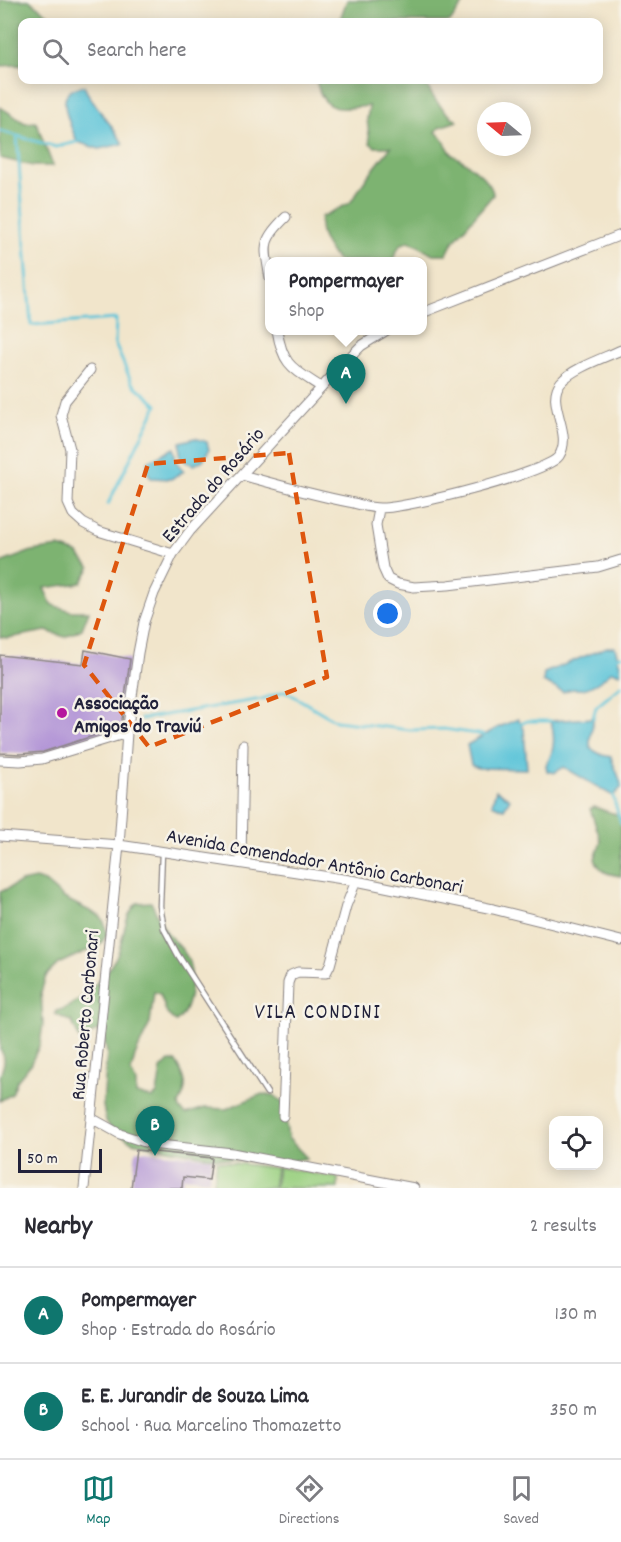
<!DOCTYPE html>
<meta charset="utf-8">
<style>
:root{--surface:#fff;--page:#f2f2f3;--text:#2b2b33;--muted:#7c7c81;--line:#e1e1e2;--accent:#0f766e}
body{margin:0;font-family:Dekko,sans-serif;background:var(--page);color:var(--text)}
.controls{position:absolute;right:18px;bottom:18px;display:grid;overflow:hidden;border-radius:12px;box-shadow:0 3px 15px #0003}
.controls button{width:54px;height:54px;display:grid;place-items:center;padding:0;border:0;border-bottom:2px solid var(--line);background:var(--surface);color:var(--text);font:30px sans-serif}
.compass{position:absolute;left:477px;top:102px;width:54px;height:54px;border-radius:50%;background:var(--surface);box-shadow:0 3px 15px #0003;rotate:289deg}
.scale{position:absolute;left:18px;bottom:15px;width:84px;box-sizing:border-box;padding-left:6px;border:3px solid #22223b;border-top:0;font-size:16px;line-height:21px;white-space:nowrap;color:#22223b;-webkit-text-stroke:4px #f7f3e8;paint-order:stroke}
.you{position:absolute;left:388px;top:614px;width:21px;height:21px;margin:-15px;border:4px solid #fff;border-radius:50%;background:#1a73e8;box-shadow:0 0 0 9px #1a73e833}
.badge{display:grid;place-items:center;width:39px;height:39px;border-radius:50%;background:var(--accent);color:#fff;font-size:20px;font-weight:700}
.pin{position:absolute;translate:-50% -50px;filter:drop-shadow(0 2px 3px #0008)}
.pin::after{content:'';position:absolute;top:32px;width:21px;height:18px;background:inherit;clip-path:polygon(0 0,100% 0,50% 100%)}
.popup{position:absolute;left:265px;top:257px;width:162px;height:78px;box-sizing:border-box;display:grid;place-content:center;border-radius:12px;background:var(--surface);filter:drop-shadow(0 2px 4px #0005);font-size:20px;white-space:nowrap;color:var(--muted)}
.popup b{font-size:22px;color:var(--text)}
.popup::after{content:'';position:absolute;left:50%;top:100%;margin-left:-12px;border:12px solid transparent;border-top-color:var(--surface)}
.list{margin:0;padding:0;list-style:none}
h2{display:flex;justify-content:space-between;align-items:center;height:78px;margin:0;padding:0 24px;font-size:26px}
h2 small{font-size:20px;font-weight:400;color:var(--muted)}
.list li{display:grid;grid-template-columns:39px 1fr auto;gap:18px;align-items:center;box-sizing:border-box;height:96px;padding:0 24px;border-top:2px solid var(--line)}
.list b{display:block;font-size:22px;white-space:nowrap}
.list p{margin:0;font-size:20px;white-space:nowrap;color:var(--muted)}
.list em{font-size:20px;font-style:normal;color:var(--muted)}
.icon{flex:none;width:33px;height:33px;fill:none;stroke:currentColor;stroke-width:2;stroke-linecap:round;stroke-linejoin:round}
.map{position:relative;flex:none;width:621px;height:1188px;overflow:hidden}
.search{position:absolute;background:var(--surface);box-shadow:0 3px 15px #0003;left:18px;right:18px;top:18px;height:66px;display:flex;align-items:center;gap:15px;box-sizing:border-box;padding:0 21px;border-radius:12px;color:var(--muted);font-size:22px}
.sheet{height:270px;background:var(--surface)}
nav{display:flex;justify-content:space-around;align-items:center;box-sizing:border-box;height:84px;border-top:2px solid var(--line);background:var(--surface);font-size:16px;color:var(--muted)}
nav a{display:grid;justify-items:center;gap:3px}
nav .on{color:var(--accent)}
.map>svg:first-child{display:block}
</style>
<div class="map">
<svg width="621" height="1188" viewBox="0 0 621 1188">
<rect width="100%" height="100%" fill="#f7f3e8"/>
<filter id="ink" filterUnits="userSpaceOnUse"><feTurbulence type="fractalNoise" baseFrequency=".0167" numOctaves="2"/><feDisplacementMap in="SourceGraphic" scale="12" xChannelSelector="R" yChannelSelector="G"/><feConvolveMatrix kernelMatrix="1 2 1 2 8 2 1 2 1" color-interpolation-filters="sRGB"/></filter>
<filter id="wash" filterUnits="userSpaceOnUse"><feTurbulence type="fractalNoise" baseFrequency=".008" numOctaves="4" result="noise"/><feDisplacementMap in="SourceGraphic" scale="24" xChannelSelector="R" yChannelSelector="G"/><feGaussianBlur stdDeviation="1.35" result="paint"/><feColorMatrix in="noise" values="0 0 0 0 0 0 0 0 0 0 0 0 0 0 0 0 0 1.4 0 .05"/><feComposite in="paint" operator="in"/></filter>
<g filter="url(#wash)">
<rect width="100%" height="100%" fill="#f1e5cb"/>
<path fill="#9cd183" stroke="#5f7a5f" stroke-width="1.5" d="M217,1161L276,1168L273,1188H213Z
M278,1167L338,1178V1188H275Z"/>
<path fill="#7db371" stroke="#506a56" stroke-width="1.5" d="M0,0H29L53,18L55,22H22V66L18,65L0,66Z
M347,0H466L450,22H339Z
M316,80H425C430,96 444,111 457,121L440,127L436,132C447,141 446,148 453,155C457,158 462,160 466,163C475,169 493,183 493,195L453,242L447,254H433L409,241L400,245L392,261H338C327,248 317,235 321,217L350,203L368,176L391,147H375L370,143L367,119L369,106C339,108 325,116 316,80Z
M0,107L25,123L36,122L53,166H33L0,158Z
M59,547L77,553L90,568L81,583L44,588L52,605L71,611H89L82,629L65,637L46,631L8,638L0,637V563L32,551Z
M594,807L618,815L621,818V876C607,874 601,873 595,859L601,841L590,809Z
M35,879L45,882L64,898L100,916L104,922L107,934L100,945L58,964L46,976L41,992L43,1024L40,1044L30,1065L17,1081L12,1094L0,1101C0,1094 0,1086 0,1079C1,1068 9,1060 0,1050V892L21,882Z
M151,902C156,912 160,922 166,931C172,940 182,947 187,957C195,973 191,1011 176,1022L167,1014L160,994L154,992L150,1023L135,1056L131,1072L136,1083V1094L152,1098L157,1094L161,1069L169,1061L176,1062C186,1078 189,1087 179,1104L180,1109L186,1114L205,1108L226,1109L262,1094L274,1095L283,1103L288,1138L307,1158L283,1163L215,1158L132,1142L110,1127L106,1121L103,1106L107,1053L103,1032L98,1030L80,1040L72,1022L55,1014L56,1011C76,1008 105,976 115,959C125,941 122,918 137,903Z"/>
<path fill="#5cc4d9" stroke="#3f738a" stroke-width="1.5" d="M84,86C93,108 112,122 123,144L99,149L77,142C73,130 57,101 70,91C73,88 80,87 84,86Z
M195,438L207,442L209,450L203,460L194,465L186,462L180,456V442Z
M174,448L176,462L184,471L171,479L151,478L147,471L148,461Z
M607,647H615C617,656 621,665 620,674L612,671C604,679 593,687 582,689C573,690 573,687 563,692L543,682L544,673Z
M593,718C594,731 587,736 591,749L602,755L611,757C614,768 621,777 621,788L613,796L564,767L554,773L547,771L546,765C555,750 555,738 551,721Z
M518,719L524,729L527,769L478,768L471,765L467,745L497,728Z
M496,790L510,799L504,809L492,804Z"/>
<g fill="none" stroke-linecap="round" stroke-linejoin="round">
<path stroke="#5cc4d9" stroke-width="3" d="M0,131L56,147L77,142
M17,136L31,325L116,319L115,344L132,383L157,405L108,504
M617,657L621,656
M593,718L596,707L621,686
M141,719L262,699L285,691L336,721L410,730L444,729L484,735
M521,724L527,721H551
M613,796L621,824"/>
</g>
<g id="blocks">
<path fill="#b497d7" d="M85,650L130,659L121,727L43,752L20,754L0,753V655L83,664Z
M136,1150L212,1158L209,1180L183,1177L182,1188H131Z"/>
</g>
</g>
<g filter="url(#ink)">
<use href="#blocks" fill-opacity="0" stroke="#8a8483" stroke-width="1.5"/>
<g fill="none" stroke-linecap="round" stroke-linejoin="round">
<g stroke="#8a8483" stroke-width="7">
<path id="service" d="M162,852L160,906L164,929L178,955L267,1093"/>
</g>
<g stroke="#8a8483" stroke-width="11">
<path id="minor" d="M270,279C265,246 260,242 286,217
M422,313L621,235
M277,330C283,366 292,368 321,387
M90,370L65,401L61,415L70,449L68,503L73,514L83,523L98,531L173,554
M242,475C278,485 313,495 349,502C359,504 370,508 380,508C405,509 548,473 559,456C574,433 544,402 561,382C573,368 604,358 621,350
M379,509L376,525L383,568L388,579L398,584L414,587L448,585L598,567L621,560
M0,760L20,761L42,759L127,733
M0,836L119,845L356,881L493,909L621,941
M241,862L243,745
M283,1116L288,983L291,975L298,972L326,973L330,965L346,906L356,881
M93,1119L120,1134L151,1144L232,1153L414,1188
M84,1188L119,845L127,733L138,653L144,622L154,593L173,554L190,531L345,362L361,346L387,330"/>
</g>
<use href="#service" stroke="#fff" stroke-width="4.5"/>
<use href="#minor" stroke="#fff" stroke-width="9"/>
</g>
</g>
<path fill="none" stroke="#de560e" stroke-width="4.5" stroke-dasharray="12 8" stroke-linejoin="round" d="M289,453L327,677L149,747L84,665L148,464Z"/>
<circle fill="#b5179e" stroke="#f7f3e8" stroke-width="2" cx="62" cy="713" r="6"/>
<g text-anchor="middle" stroke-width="5" stroke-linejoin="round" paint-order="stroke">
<g font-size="20" fill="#22223b" stroke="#f7f3e8">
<text transform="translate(212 484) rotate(-49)" y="7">Estrada do Rosário</text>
<text transform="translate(315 860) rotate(10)" y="7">Avenida Comendador Antônio Carbonari</text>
<text transform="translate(84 1015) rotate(-85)" y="7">Rua Roberto Carbonari</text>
</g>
<g font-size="20" font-weight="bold" fill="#22223b" stroke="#f7f3e8" text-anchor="start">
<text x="74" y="709">Associação<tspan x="74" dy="23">Amigos do Traviú</tspan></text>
</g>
<g font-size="21" letter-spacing="1.5" fill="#22223b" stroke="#f7f3e8">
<text x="318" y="1018">VILA CONDINI</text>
</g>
</g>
</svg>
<div class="controls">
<button><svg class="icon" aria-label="locate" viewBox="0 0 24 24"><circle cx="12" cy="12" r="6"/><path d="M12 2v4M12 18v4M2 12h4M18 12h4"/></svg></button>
</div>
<svg class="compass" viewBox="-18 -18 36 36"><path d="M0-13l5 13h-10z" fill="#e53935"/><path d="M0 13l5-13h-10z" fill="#7c7c81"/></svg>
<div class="scale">50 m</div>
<div class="you"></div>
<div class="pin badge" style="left:346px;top:404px">A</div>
<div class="popup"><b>Pompermayer</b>Shop</div>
<div class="pin badge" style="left:155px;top:1156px">B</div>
<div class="search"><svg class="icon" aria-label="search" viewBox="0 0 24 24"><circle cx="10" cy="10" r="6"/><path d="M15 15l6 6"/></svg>Search here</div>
</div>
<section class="sheet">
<h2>Nearby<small>2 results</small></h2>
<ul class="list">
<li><span class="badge">A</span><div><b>Pompermayer</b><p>Shop · Estrada do Rosário</p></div><em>130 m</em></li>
<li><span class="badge">B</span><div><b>E. E. Jurandir de Souza Lima</b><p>School · Rua Marcelino Thomazetto</p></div><em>350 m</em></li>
</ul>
</section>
<nav>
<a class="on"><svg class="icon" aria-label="map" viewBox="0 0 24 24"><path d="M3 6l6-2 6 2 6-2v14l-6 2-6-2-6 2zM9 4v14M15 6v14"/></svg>Map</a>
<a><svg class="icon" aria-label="directions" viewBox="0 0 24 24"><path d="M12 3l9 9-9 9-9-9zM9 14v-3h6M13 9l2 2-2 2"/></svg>Directions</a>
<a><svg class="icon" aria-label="saved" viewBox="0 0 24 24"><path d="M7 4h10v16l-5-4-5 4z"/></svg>Saved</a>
</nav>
